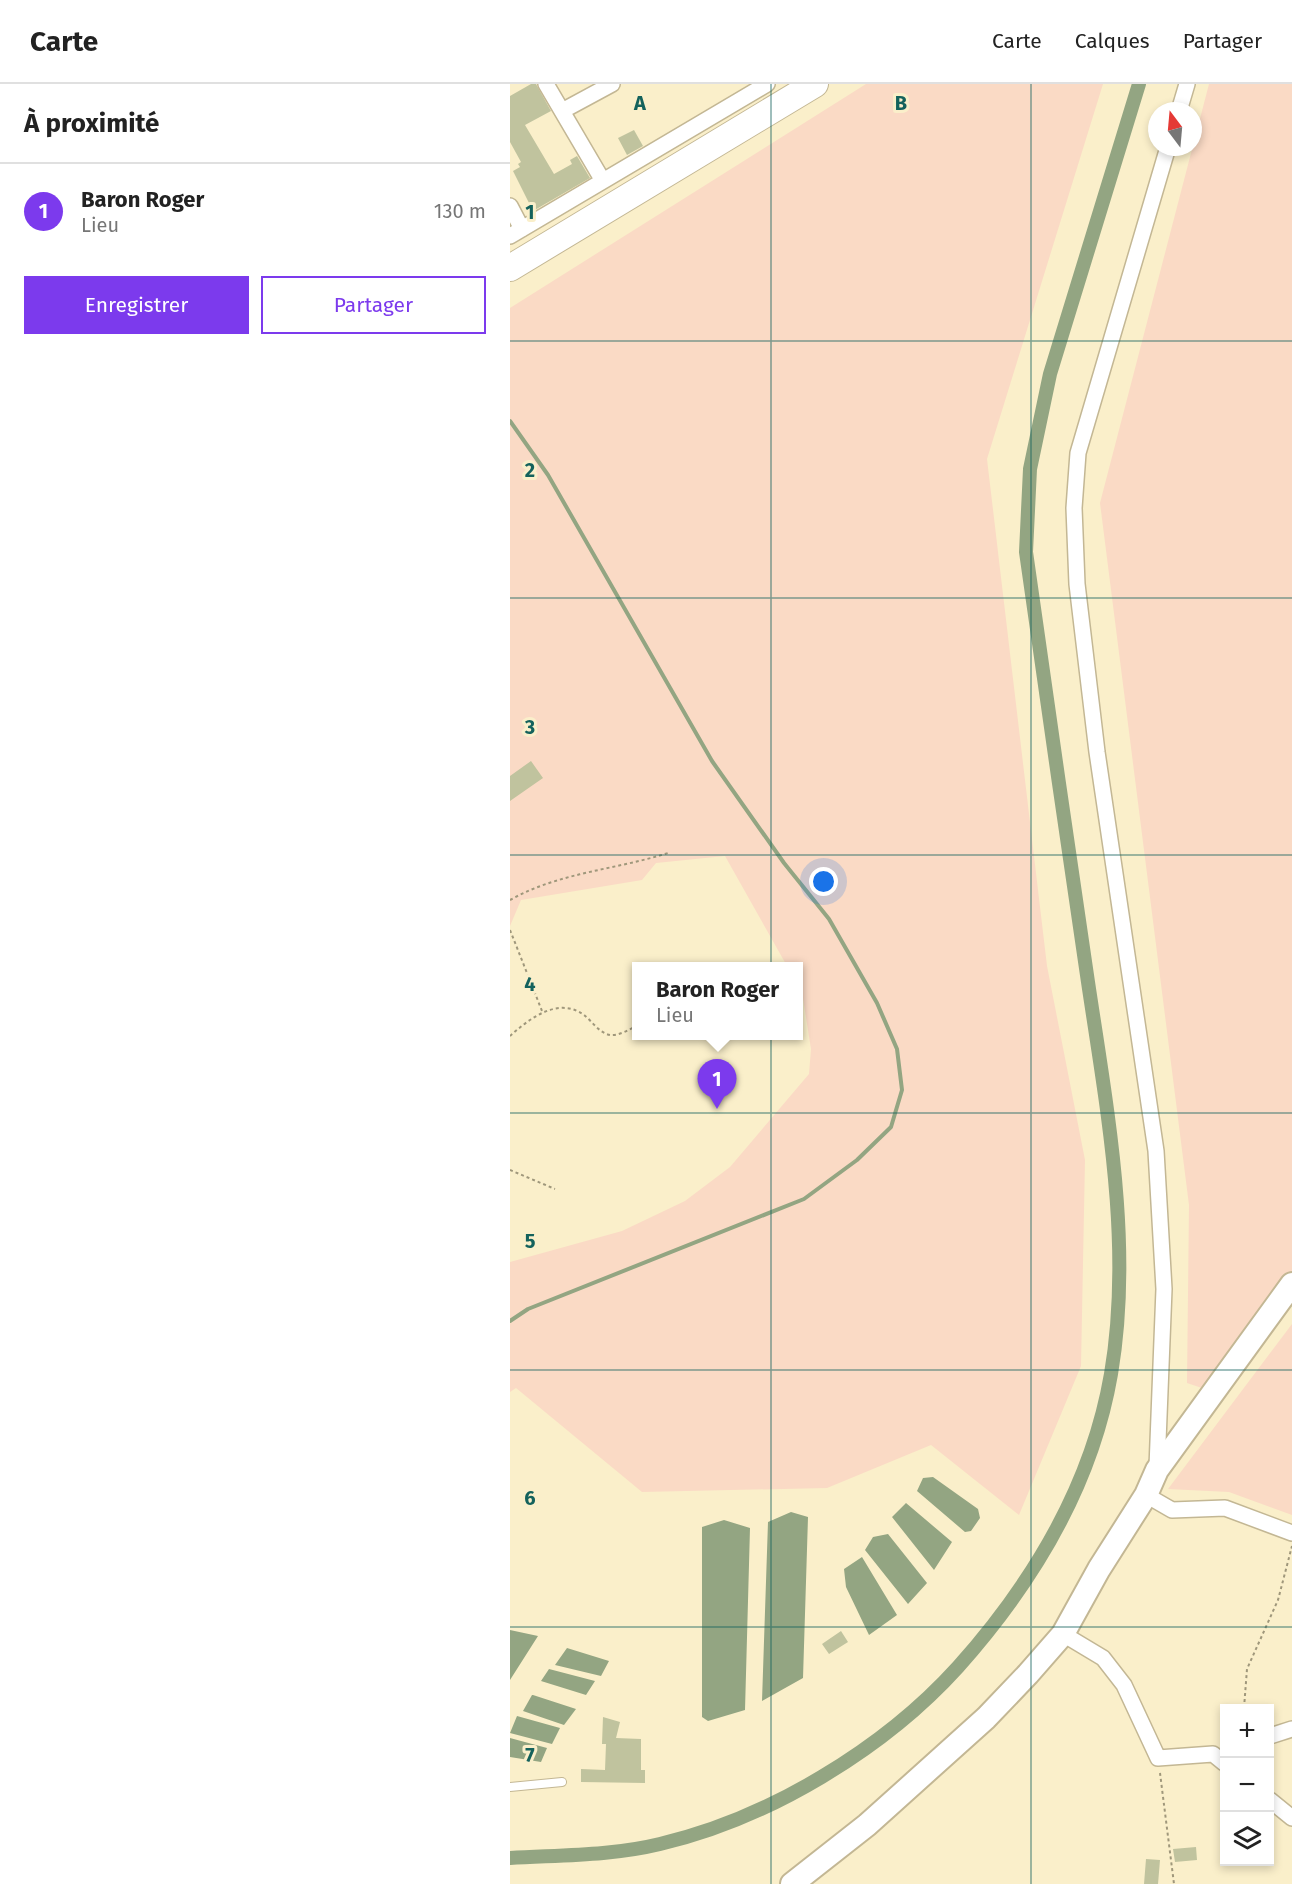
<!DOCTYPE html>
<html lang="fr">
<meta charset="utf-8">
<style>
:root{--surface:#fff;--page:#f6f6f6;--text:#222;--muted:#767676;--line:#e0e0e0;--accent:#7c3aed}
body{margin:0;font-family:"Fira Sans",sans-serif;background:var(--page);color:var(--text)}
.controls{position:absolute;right:18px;bottom:18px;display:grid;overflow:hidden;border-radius:0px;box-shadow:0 3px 9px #0003}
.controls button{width:54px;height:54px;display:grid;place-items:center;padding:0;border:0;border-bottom:2px solid var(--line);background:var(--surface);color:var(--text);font:30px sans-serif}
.compass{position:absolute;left:638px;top:18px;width:54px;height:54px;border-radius:50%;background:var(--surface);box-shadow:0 3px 9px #0003;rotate:344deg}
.you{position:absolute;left:314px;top:798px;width:21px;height:21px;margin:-15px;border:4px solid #fff;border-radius:50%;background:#1a73e8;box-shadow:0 0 0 9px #1a73e833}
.badge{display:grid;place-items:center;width:39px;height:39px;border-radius:50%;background:var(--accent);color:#fff;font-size:20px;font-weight:700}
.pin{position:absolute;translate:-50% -50px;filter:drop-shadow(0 2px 3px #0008)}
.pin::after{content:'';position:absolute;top:32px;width:21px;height:18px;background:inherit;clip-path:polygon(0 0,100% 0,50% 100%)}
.popup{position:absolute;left:122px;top:878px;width:171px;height:78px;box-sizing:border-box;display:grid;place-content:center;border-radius:0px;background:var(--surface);filter:drop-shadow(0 2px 4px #0005);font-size:20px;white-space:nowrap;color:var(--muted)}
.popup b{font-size:22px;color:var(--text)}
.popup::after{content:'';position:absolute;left:50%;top:100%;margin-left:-12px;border:12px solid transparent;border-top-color:var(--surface)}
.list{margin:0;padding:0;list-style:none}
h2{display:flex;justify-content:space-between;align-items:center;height:78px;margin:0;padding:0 24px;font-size:26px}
h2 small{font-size:20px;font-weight:400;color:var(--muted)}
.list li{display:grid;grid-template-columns:39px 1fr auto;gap:18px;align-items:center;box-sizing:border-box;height:96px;padding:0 24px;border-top:2px solid var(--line)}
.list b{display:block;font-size:22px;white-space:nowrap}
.list p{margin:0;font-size:20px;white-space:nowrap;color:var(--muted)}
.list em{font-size:20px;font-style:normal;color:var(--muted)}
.actions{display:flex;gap:12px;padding:18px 24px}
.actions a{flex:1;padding:14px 0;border:2px solid var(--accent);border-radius:0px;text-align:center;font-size:21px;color:var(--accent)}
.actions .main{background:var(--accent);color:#fff}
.icon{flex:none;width:33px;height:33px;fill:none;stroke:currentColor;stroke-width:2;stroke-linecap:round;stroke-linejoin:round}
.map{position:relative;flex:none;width:782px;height:1800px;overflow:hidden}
header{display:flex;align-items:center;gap:36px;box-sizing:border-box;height:84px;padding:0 30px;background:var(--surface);border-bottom:2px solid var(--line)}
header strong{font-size:28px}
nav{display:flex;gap:33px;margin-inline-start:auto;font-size:21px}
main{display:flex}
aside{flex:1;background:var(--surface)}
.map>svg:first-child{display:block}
</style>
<header>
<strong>Carte</strong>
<nav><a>Carte</a><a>Calques</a><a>Partager</a></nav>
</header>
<main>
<aside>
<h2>À proximité<small></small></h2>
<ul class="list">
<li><span class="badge">1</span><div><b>Baron Roger</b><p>Lieu</p></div><em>130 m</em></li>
</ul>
<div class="actions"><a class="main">Enregistrer</a><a>Partager</a></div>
</aside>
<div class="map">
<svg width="782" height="1800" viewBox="0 0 782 1800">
<rect width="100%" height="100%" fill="#faefca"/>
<path fill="#fadac5" d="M356,0H593L477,375L537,882L575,1076L571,1282L509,1431L421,1361L317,1404L132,1408L6,1304L0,1308V1178L112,1147L175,1117L220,1083L299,990L301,965L292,908L288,901V882H277L215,772L146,779L132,796L11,816L0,842V224Z
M699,0H782V1191L695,1305L677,1299L679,1121L590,419Z
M782,1240V1431L719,1408L658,1405Z"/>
<path fill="#93a582" d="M423,1393L468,1425L470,1434L461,1447L455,1448L407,1407L413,1394Z
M396,1419L442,1458L424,1486L382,1433Z
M281,1428L298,1433L293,1594L252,1617L258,1438Z
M214,1436L240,1444L235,1626L198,1637L192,1633V1443Z
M378,1450L417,1499L398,1520L355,1466L363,1453Z
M352,1473L387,1531L359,1551L336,1503L334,1485Z
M0,1546L28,1552L0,1596Z
M57,1564L99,1577L91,1592L45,1581Z
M39,1585L85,1597L76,1611L31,1597Z
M22,1611H23L66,1625L54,1641L13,1627Z
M7,1632L50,1644L42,1660L0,1649Z
M0,1654L37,1664L31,1678L0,1673Z"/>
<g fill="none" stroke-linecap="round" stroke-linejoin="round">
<path stroke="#93a582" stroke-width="4" d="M0,337L38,391L202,677L274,779L319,835L367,919L387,965L392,1006L381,1043L347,1076L294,1115L18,1225L0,1237"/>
<path stroke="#93a582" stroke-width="14" d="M0,1774C50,1771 101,1772 150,1760C258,1735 374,1665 448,1583C522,1500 582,1401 601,1290C623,1161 597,1026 578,898C557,755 536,611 516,468L520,385L540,290L629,0"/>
</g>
<path fill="#c0c39e" d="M21,0H26L41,27L15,41L44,90L62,80L60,76L67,72L80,94L23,127L3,87L10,83L8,80L11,78L0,58V12Z
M124,46L133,62L117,71L108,54Z
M21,677L33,694L0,717V692Z
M331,1547L338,1558L319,1570L312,1560Z
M93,1633L110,1638L106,1654L131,1655V1686H135V1699L71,1698V1685L95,1686L96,1660H92Z
M686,1763L687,1776L665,1778L663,1765Z
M636,1775L650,1776L648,1800H634Z"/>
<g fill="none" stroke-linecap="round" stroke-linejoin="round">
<g stroke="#c3b794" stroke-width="10">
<path id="lane" d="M0,1703L52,1698"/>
</g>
<g stroke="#c3b794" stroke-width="18">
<path id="street" d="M36,0L93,97
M52,27L102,0
M669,27L677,0
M0,122L12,145
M0,152L257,0
M647,1383L654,1205L646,1067L587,668L567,500L564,424L568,369L658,63
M636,1411L662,1426L715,1424L782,1449
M553,1550L593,1574L614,1601L648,1674L703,1670L714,1679
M760,1652L782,1645
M760,1716L782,1734"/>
</g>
<g stroke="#c3b794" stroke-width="26">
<path id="secondary" d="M282,1800L357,1741L476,1634L518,1590L553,1550L589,1485L636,1411L647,1386L782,1200"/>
</g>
<g stroke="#c3b794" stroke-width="28">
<path id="primary" d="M0,184L305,0"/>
</g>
<path stroke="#9f977b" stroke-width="2" stroke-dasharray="3 3" stroke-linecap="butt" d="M0,816C50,788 105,786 158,769
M0,846L32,927
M0,952C19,935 48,912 74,931C82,937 89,949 100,951C108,952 119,946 126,942
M0,1086L45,1105
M734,1624L737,1585L768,1516L782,1462
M650,1689L664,1800"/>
<use href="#lane" stroke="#fff" stroke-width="8"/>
<use href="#street" stroke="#fff" stroke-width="15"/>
<use href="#secondary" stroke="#fff" stroke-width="22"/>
<use href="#primary" stroke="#fff" stroke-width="26"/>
</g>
<path fill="none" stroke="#14625c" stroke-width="1.5" stroke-opacity="0.55" d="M261,0V1800M521,0V1800M0,257H782M0,514H782M0,771H782M0,1029H782M0,1286H782M0,1543H782"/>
<g font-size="20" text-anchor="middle" font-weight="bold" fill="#14625c" stroke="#faefca" stroke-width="6" stroke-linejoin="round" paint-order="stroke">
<text x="130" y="26">A</text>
<text x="391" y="26">B</text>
<text x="20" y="135">1</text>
<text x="20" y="393">2</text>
<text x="20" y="650">3</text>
<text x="20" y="907">4</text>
<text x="20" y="1164">5</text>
<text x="20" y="1421">6</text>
<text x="20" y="1678">7</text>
</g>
</svg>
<div class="controls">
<button>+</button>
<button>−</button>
<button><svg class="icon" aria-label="layers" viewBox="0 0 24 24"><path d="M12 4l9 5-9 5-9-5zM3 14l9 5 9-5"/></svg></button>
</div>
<svg class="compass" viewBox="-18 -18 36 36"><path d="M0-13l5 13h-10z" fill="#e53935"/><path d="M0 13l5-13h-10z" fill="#767676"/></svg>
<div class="you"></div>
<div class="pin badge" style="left:207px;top:1025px">1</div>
<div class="popup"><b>Baron Roger</b>Lieu</div>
</div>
</main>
